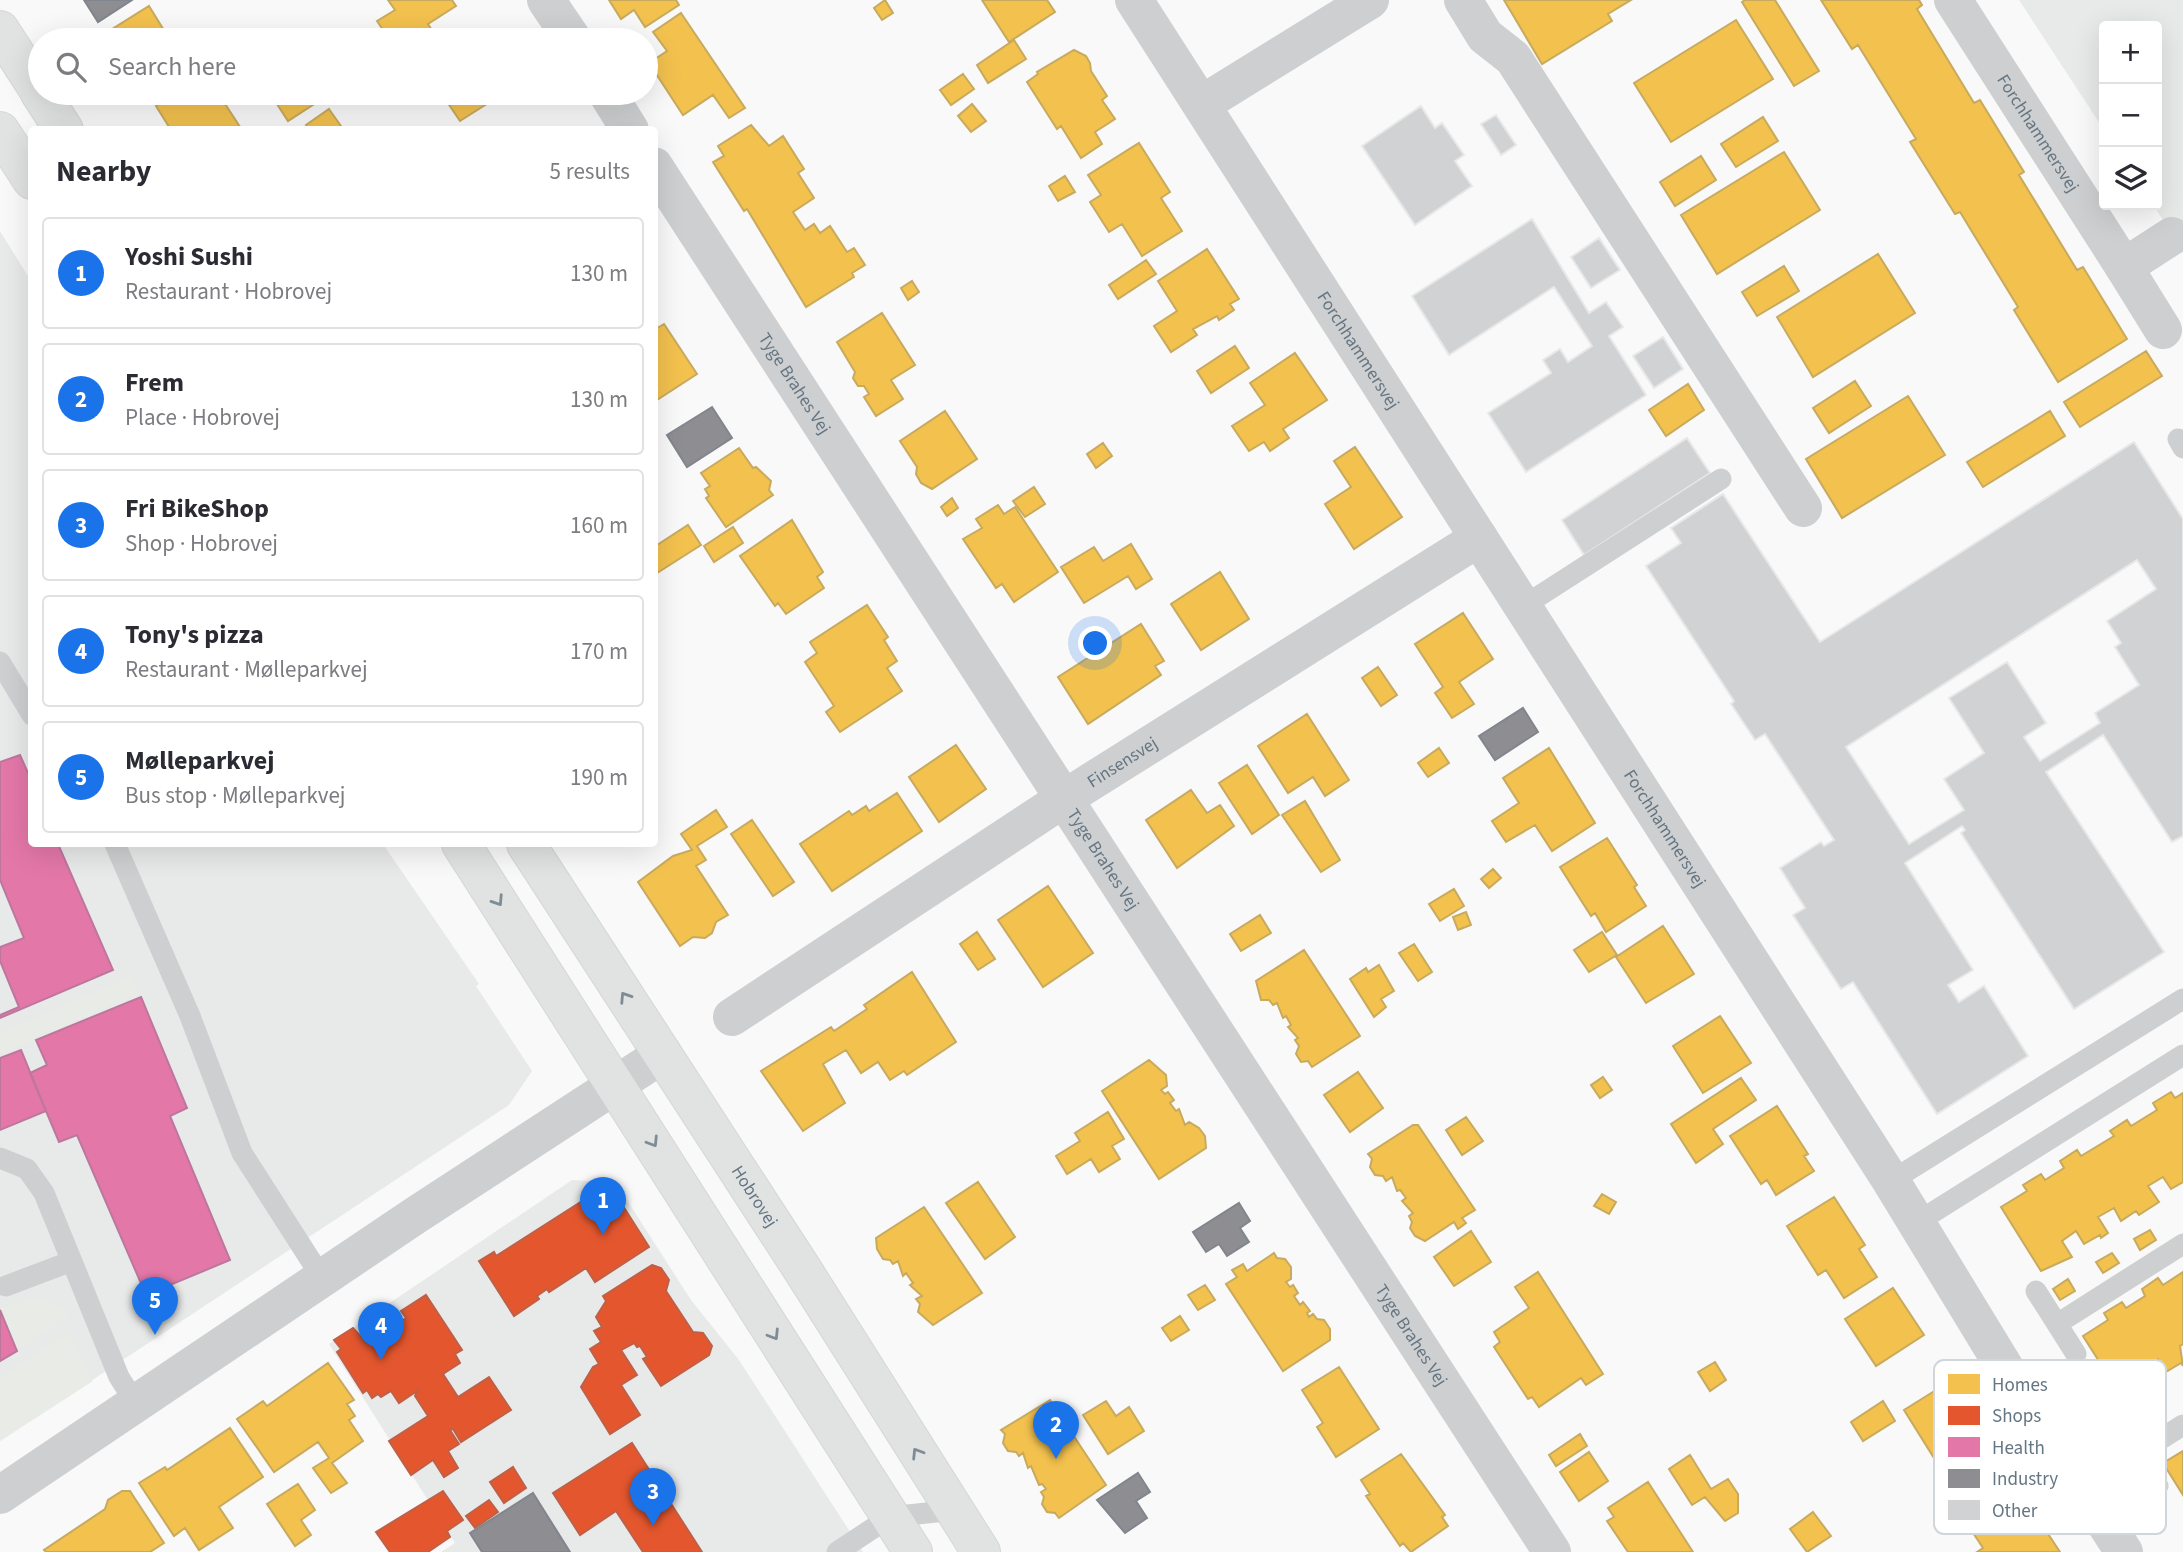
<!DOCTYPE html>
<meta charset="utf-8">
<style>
:root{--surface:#fff;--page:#f7f7f7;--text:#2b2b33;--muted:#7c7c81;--line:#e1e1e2;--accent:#1a73e8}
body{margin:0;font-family:"Source Sans 3",sans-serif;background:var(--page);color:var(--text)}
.controls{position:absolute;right:21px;top:21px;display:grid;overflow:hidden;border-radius:7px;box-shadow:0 7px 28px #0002}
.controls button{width:63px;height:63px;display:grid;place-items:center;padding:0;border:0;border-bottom:2px solid var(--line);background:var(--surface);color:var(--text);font:35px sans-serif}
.you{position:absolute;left:1096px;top:644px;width:24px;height:24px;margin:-18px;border:5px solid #fff;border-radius:50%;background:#1a73e8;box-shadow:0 0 0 10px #1a73e833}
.badge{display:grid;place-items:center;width:46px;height:46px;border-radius:50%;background:var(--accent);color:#fff;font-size:23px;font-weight:700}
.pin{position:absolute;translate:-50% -58px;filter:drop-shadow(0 2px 4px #0008)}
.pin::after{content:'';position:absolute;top:37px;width:24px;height:21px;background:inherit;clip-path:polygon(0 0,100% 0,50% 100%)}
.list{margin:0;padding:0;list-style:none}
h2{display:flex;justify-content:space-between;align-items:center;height:91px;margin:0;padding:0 28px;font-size:30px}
h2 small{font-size:23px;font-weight:400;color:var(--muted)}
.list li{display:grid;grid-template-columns:46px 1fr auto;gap:21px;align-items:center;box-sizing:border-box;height:112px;margin:0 14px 14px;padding:0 14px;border:2px solid var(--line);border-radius:7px}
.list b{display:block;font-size:26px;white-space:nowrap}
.list p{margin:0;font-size:23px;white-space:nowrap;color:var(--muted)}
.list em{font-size:23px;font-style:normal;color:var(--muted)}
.icon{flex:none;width:38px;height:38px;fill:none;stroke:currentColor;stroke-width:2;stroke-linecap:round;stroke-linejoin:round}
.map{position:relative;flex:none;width:2183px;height:1552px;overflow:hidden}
.search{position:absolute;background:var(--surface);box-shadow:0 7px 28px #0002;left:28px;top:28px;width:630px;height:77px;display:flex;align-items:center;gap:18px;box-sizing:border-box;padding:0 24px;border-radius:38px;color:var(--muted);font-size:26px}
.panel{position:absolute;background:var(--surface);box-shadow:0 7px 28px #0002;left:28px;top:126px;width:630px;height:721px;border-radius:7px}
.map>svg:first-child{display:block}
</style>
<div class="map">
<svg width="2183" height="1552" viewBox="0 0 2183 1552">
<rect width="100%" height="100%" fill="#f9f9f9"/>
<path fill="#e8e9e9" d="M2019,0H2183V251L2153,205H2157V26H2104V130Z
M0,231L31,281L32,844H383L479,984L476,986L532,1071L509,1105L0,1441Z
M572,1180L616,1183L691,1300L739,1360L863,1552H441L455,1543L329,1344Z"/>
<path fill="#e8ebe6" d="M132,976L139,994L0,1054V1033Z
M41,1297L60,1306L70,1315L17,1351L0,1308Z
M69,1332L93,1381L0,1441V1377Z"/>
<path fill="#f2c14e" stroke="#c8aa5e" stroke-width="2" d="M388,0H452L456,6L428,24L435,35L427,40H390L377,21L395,10Z
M609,0H676L679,5L645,27L634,10L621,19Z
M885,0L893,13L882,20L874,8Z
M982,0H1047L1055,12L1009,42Z
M1504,0H1631L1608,14L1612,21L1542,64Z
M1745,0H1775L1819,71L1794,86L1742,2Z
M1821,0H1919L1922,5L1917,9L1974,103L1980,100L2024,172L2019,175L2077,270L2083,267L2127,339L2058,382L2014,310L2018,307L1960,212L1955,214L1910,142L1916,139L1858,45L1852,49Z
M149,6L170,40H104L101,36Z
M681,13L745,108L729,118L713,95L683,115L649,63L667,51L653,32Z
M1736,20L1773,79L1671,142L1634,83Z
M1014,40L1026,59L988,83L977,65Z
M1074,50L1086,56L1090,63L1091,71L1107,96L1102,100L1115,119L1095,132L1102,144L1081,158L1061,126L1057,129L1027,82L1038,74L1037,72Z
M963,74L974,89L951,105L940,90Z
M176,93H218L242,130H171L156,106Z
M294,93H314L319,101L288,121L277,104Z
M441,93H504L460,121Z
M972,104L986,121L971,132L958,116Z
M329,109L343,129L309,130L306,125Z
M1763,117L1778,141L1736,167L1721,144Z
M751,125L769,146L783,136L804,169L798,173L814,198L793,212L805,230L814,224L820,233L830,226L847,252L854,248L865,265L852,273L854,277L806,307L747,209L744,211L713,162L724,156L718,146Z
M1139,143L1170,192L1161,198L1182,231L1142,256L1122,224L1109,232L1090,202L1101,195L1088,175Z
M1784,152L1820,210L1717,274L1681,215Z
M1701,156L1716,180L1675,206L1660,182Z
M1065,176L1075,192L1058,201L1049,186Z
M1207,249L1239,299L1230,304L1234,310L1219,320L1217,316L1193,329L1197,335L1171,352L1154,326L1177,311L1158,281Z
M1878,254L1915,313L1813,377L1777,317Z
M1146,260L1156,274L1118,299L1109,285Z
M1784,266L1799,291L1757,316L1742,292Z
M912,281L919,292L908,300L901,288Z
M882,313L915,365L891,380L903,399L876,416L864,397L869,394L864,386H858L853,378L855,372L837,342Z
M664,324L697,374L654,402V330Z
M1235,346L1249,368L1211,393L1197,371Z
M2146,351L2162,376L2080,427L2064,402Z
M1295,353L1327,400L1283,429L1289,438L1270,451L1264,442L1249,451L1232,426L1265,405L1250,383Z
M1855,381L1871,406L1829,433L1813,408Z
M1688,384L1704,410L1666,436L1649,410Z
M1908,396L1945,455L1842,518L1806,459Z
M945,411L977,459L932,489L921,483L916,474L917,467L900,441Z
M2050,411L2065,436L1983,487L1967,462Z
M1103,443L1112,456L1096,468L1087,454Z
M1355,447L1402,517L1354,549L1325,504L1351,487L1334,461Z
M739,448L753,468L756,467L771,481L769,490L773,495L726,527L706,498L709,496L705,489L710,486L701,473Z
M1034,487L1045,504L1025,517L1013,501Z
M952,498L958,508L947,516L941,507Z
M998,505L1004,514L1015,507L1058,572L1014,602L1002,584L996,588L963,539L982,528L976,519Z
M792,520L823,572L817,577L824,588L786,614L778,603L775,606L740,556Z
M688,525L701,545L654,575V547Z
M733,527L743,543L714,562L704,546Z
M1131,544L1152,579L1136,589L1128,576L1084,603L1061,567L1094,547L1103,561Z
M1220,572L1249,619L1201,650L1171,604Z
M867,605L888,637L884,640L897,661L887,668L902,691L840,732L826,712L834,706L805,662L817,653L810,642Z
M1463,613L1493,659L1459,682L1474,704L1452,718L1435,693L1443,687L1415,644Z
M1141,624L1164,661L1155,666L1161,675L1088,724L1058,677Z
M1378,667L1397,695L1381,706L1362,678Z
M1307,714L1349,780L1325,796L1313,777L1288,793L1258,746Z
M956,745L986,789L939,822L909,777Z
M1439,748L1449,763L1428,777L1418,763Z
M1549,748L1595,823L1552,851L1535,825L1506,842L1492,821L1519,803L1503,778Z
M1247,765L1279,815L1252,834L1219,783Z
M1191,790L1207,813L1220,805L1234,826L1177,868L1146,820Z
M897,793L922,831L832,891L800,844L849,811L852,815L866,806L869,811Z
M1305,801L1340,860L1321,872L1282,815Z
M716,810L727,827L697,846L706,860L696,866L728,915L716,922L712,933L705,938L693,937L680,946L638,882L673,856L692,850L681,834Z
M752,820L794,882L773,896L731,834Z
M1607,838L1637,885L1634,887L1646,906L1606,932L1595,913L1591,916L1560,867Z
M1493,869L1501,878L1489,888L1481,879Z
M1048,886L1093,953L1043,987L998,920Z
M1454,889L1464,906L1440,921L1429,904Z
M1466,912L1471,925L1458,930L1453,917Z
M1260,915L1271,933L1241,951L1230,934Z
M1663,926L1694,974L1646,1003L1616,957Z
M977,932L995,959L978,970L960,944Z
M1602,932L1617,955L1589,972L1574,950Z
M1414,944L1432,972L1418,981L1399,953Z
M1304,950L1360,1036L1312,1067L1308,1061L1301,1062L1296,1054L1299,1046L1295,1040L1298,1038L1288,1027L1291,1025L1286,1016L1283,1018L1277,1003L1273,1005L1269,1000H1261L1256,981Z
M1379,965L1394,991L1381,999L1386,1007L1374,1017L1350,979L1366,968L1368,972Z
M912,972L956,1042L907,1075L904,1071L890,1080L878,1062L861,1073L846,1050L823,1064L845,1103L803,1131L761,1071L831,1027L834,1031L867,1009L864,1005Z
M1720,1016L1751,1063L1703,1093L1673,1046Z
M1149,1060L1166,1075L1167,1086L1161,1090L1165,1094L1168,1092L1174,1100L1170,1103L1176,1111L1179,1109L1185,1125L1189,1122L1199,1128L1205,1136L1206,1148L1159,1179L1102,1091Z
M1358,1072L1383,1108L1350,1132L1324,1095Z
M1603,1077L1612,1090L1600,1098L1591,1085Z
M1741,1078L1756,1100L1713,1129L1723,1144L1696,1163L1671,1124Z
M2171,1092L2175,1098L2183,1093V1182L2171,1189L2163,1177L2148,1186L2159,1202L2139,1215L2136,1211L2121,1221L2114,1208L2098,1217L2108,1233L2101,1238L2100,1235L2084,1244L2076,1231L2062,1241L2072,1257L2041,1271L2001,1207L2027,1191L2023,1185L2041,1174L2045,1180L2064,1168L2060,1161L2077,1150L2081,1156L2114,1136L2110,1131L2127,1120L2131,1126L2157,1110L2153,1103Z
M1777,1106L1808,1154L1804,1156L1814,1171L1776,1195L1767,1180L1761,1184L1730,1136Z
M1108,1112L1124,1139L1112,1146L1120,1159L1099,1172L1091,1159L1067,1174L1056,1156L1080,1141L1075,1133Z
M1466,1117L1483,1141L1462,1155L1446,1130Z
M1413,1125H1418L1475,1210L1462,1218L1466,1223L1458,1229L1454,1222L1425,1241L1415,1236L1410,1228L1412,1222L1409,1216L1413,1213L1402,1201L1406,1198L1400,1190L1397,1191L1392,1177L1386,1181L1383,1176L1375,1175L1370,1167L1372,1159L1368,1154Z
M978,1182L1015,1237L985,1259L946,1203Z
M1602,1194L1616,1202L1609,1214L1594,1206Z
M1834,1197L1865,1245L1859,1249L1877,1277L1844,1298L1826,1270L1818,1275L1787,1226Z
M924,1207L982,1293L933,1325L918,1312L920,1304L916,1299L922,1296L910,1285L913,1283L906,1273L903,1276L898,1261L893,1264L890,1260L883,1259L877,1249L876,1238Z
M2150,1230L2156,1240L2140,1250L2134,1239Z
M1471,1231L1491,1262L1454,1286L1434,1257Z
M1274,1253L1277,1258L1285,1259L1291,1267V1279L1286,1282L1290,1287L1293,1285L1298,1293L1294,1296L1300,1305L1303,1302L1310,1311L1307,1313L1309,1317L1313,1314L1317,1319L1324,1320L1330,1329V1340L1283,1371L1226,1284L1237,1277L1232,1270L1243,1264L1247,1271Z
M2112,1253L2119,1263L2103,1273L2096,1262Z
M1538,1272L1603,1374L1586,1385L1581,1378L1539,1407L1532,1397L1528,1399L1494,1347L1500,1342L1494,1332L1529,1308L1515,1287Z
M2183,1272V1344L2180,1346L2183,1366L2181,1363L2166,1372L2158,1359L2143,1368L2153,1385L2140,1394L2137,1390L2123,1399L2083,1336L2108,1320L2104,1313L2122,1302L2126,1308L2145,1296L2142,1289L2158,1278L2163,1285Z
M2068,1279L2075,1291L2060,1300L2053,1289Z
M1205,1285L1215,1300L1198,1310L1188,1295Z
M1893,1288L1924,1335L1876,1366L1845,1319Z
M1180,1316L1189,1330L1171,1341L1162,1328Z
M1715,1362L1726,1380L1710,1391L1698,1372Z
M328,1363L354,1400L347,1404L355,1416L349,1420L363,1441L332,1463L347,1483L331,1493L313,1468L329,1458L318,1442L274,1472L237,1419L263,1401L267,1406Z
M1339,1367L1379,1429L1336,1457L1317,1427L1323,1423L1302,1390Z
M1952,1380L1982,1427L1977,1431L1995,1459L1956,1483L1938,1455L1934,1458L1904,1410Z
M1050,1400L1106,1485L1059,1518L1055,1513L1047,1512L1042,1504L1044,1497L1041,1492L1046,1489L1042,1484L1039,1485L1031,1466L1028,1468L1023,1453L1019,1456L1016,1452L1008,1451L1003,1443L1005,1434L1001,1430Z
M1106,1401L1116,1416L1129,1407L1144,1431L1108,1454L1083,1415Z
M1883,1401L1895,1421L1863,1441L1851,1422Z
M230,1428L263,1477L219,1507L233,1528L199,1550L185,1528L174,1536L139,1483L165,1467L167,1470Z
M1580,1434L1587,1446L1556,1466L1549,1455Z
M2183,1451V1495L2163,1463Z
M1589,1452L1608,1481L1579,1501L1560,1472Z
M1401,1454L1445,1515L1442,1517L1448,1526L1411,1552L1403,1543L1400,1546L1366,1496L1370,1494L1361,1480Z
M1690,1455L1711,1489L1728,1479L1738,1494V1513L1725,1521L1705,1497L1692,1505L1669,1469Z
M1648,1482L1693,1552H1628L1607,1521L1614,1517L1608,1508Z
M298,1484L315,1510L301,1520L311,1535L295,1546L267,1504Z
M1996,1485L2021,1524L2035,1514L2060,1552H1977L1983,1548L1958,1510Z
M122,1491H130L164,1543L150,1552H46L44,1550L105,1509L108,1500Z
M1813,1512L1831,1536L1807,1552L1790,1529Z"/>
<path fill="#e4572e" stroke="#be6048" stroke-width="2" d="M609,1184L649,1247L595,1282L586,1268L549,1292L547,1289L537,1296L539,1299L514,1316L479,1261L494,1252L496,1256Z
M652,1265L661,1268L669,1280L666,1291L693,1332L703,1333L712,1346L709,1355L661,1386L643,1359L647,1357L640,1346L637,1347L634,1343L621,1350L637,1375L621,1385L640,1415L610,1434L581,1387L593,1367L599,1364L590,1349L601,1342L594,1331L602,1327L596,1317L606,1301L603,1296Z
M426,1295L462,1350L455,1354L460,1363L443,1374L458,1397L489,1377L511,1410L461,1442L453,1429L450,1430L459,1444L448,1451L458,1468L444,1477L433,1460L411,1475L389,1441L428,1416L415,1396L417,1391L399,1403L391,1391L381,1397L378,1394L372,1398L367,1390L363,1393L337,1352L341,1349L334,1340L353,1328L367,1343L406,1318L401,1311Z
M632,1443L702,1552H643L616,1511L580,1535L553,1493Z
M513,1467L526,1488L504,1503L490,1482Z
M443,1491L463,1520L447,1531L450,1537L428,1552H390L376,1532Z
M489,1500L498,1512L475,1528L466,1516Z"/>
<path fill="#e377a8" stroke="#bd779d" stroke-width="2" d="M20,755L32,782V844H58L113,970L0,1018V1015L19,1007L0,961V947L24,938L0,880V762Z
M141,997L187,1108L170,1116L230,1260L146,1295L77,1135L59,1142L30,1073L47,1065L36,1040Z
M21,1050L46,1111L0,1130V1058Z
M0,1310L17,1351L0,1361Z"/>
<path fill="#8d8d92" stroke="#81868e" stroke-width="2" d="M84,0H132L98,22Z
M712,407L732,438L687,467L667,435Z
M1523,708L1538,732L1495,760L1479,736Z
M1239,1203L1250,1221L1240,1228L1249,1242L1227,1256L1219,1244L1206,1252L1193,1232Z
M1138,1473L1150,1492L1136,1501L1147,1518L1125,1533L1097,1500Z
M533,1493L570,1552H482L470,1533Z"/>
<path fill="#d0d2d3" stroke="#e8e8e8" stroke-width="2" fill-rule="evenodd" d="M1421,106L1435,128L1442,123L1464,155L1455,161L1472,186L1415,225L1362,146Z
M1496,115L1516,145L1501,155L1481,124Z
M1532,219L1589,313L1606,302L1623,327L1609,336L1646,395L1526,472L1488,413L1551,373L1543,360L1560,349L1568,362L1592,346L1554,287L1449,355L1412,296Z
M1599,238L1620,270L1591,288L1571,257Z
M1663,337L1683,369L1654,388L1633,356Z
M1687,438L1710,473L1584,555L1562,520Z
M2134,442L2183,519V836L2172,842L2103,735L2046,772L2164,952L2074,1009L1961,833L1965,830L1962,826L1905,863L1973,970L1948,985L1959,1002L1984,986L2028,1056L1937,1114L1853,982L1841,989L1793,915L1805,908L1780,868L1821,842L1824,846L1834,840L1765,734L1755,740L1731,704L1734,701L1646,566L1681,543L1671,528L1723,494L1820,642ZM2137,560L2156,589L2107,621L2121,643L2115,647L2139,685L2095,713L2100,723L2040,761L2024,737L2046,723L2007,662L1949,698L1984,753L1944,779L1964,810L1909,844L1846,747Z"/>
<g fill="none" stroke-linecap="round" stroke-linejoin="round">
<g stroke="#d5d6d7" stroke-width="40">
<g id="secondary">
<path d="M0,30L40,92"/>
<path d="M40,93L64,130"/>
<path d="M0,131L32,180"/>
<path d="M461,844L913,1552"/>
<path id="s5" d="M526,844L804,1272L981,1552"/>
</g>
</g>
<path stroke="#cecfd0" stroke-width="21" d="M2178,439L2183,448
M1522,607L1721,479
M0,662L32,715
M115,844L190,1016L242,1153L322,1278
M0,1158L27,1169L44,1193L119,1377L136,1404
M1891,1181L2183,999
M1916,1223L2183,1055
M6,1286L72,1261
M2036,1291L2076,1354
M2057,1324L2183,1244
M2116,1420L2158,1486
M2137,1454L2183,1425
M837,1552L890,1517L954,1510"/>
<g stroke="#cecfd0" stroke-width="38">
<path d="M546,0L573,40"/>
<path id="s1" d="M1134,0L1891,1181L2014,1383L2124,1552"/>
<path d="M1463,0L1485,36L1513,58L1803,508"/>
<path id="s2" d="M1953,0L2124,267"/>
<path d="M607,93L630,130"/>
<path d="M1202,104L1370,0"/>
<path id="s3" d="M654,166L1552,1552"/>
<path d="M2163,330L2124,267L2172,236"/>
<path id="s4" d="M732,1017L1065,798L1479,538"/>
<path d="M0,1495L416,1215L663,1054"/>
</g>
<use href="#secondary" stroke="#e1e2e2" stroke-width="38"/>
</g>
<defs><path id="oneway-chevron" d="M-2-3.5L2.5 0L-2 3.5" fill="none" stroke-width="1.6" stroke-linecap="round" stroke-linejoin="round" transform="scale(1.75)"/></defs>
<g stroke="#7e8c96">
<use href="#oneway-chevron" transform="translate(498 901) rotate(57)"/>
<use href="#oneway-chevron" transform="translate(625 997) rotate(-123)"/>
<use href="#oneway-chevron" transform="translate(653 1142) rotate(58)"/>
<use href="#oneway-chevron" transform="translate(774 1335) rotate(58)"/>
<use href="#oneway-chevron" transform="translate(917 1453) rotate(-122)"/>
</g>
<g text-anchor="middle" stroke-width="7" stroke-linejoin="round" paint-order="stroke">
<g font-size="18" fill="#657683" stroke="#fff">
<text dy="6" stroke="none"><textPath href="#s2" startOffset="158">Forchhammersvej</textPath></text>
<text dy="6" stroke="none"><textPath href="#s1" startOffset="416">Forchhammersvej</textPath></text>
<text dy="6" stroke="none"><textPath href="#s3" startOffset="259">Tyge Brahes Vej</textPath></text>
<text dy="6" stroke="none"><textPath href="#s4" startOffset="466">Finsensvej</textPath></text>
<text dy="6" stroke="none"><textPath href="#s1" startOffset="984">Forchhammersvej</textPath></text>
<text dy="6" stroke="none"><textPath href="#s3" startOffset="826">Tyge Brahes Vej</textPath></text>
<text dy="6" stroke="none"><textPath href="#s5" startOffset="420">Hobrovej</textPath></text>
<text dy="6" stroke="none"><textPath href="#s3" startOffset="1393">Tyge Brahes Vej</textPath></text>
</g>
</g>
<rect x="1934" y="1360" width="232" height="174" rx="10" fill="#fff" stroke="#d1d6da" stroke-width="2"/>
<rect x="1948" y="1374" width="32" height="20" fill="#f2c14e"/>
<rect x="1948" y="1406" width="32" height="19" fill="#e4572e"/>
<rect x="1948" y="1437" width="32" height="20" fill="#e377a8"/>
<rect x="1948" y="1469" width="32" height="19" fill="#8d8d92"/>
<rect x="1948" y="1500" width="32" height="20" fill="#d0d2d3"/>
<g font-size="19" fill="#657683">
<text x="1992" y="1391">Homes</text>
<text x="1992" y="1422">Shops</text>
<text x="1992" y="1454">Health</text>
<text x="1992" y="1485">Industry</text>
<text x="1992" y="1517">Other</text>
</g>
</svg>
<div class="controls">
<button>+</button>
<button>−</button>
<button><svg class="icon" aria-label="layers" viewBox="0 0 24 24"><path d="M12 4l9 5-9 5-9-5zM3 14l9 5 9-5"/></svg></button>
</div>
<div class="you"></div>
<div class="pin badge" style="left:603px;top:1235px">1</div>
<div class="pin badge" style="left:1056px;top:1459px">2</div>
<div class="pin badge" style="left:653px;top:1526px">3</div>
<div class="pin badge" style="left:381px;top:1360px">4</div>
<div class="pin badge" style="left:155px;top:1335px">5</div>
<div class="search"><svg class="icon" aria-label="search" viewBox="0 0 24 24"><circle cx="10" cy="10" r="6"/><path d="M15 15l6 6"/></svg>Search here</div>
<section class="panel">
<h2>Nearby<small>5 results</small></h2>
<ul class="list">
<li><span class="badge">1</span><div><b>Yoshi Sushi</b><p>Restaurant · Hobrovej</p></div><em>130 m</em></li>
<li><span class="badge">2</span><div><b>Frem</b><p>Place · Hobrovej</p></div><em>130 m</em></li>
<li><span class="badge">3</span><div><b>Fri BikeShop</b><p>Shop · Hobrovej</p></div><em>160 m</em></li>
<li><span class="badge">4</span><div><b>Tony's pizza</b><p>Restaurant · Mølleparkvej</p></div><em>170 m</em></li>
<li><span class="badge">5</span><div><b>Mølleparkvej</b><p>Bus stop · Mølleparkvej</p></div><em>190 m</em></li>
</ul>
</section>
</div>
